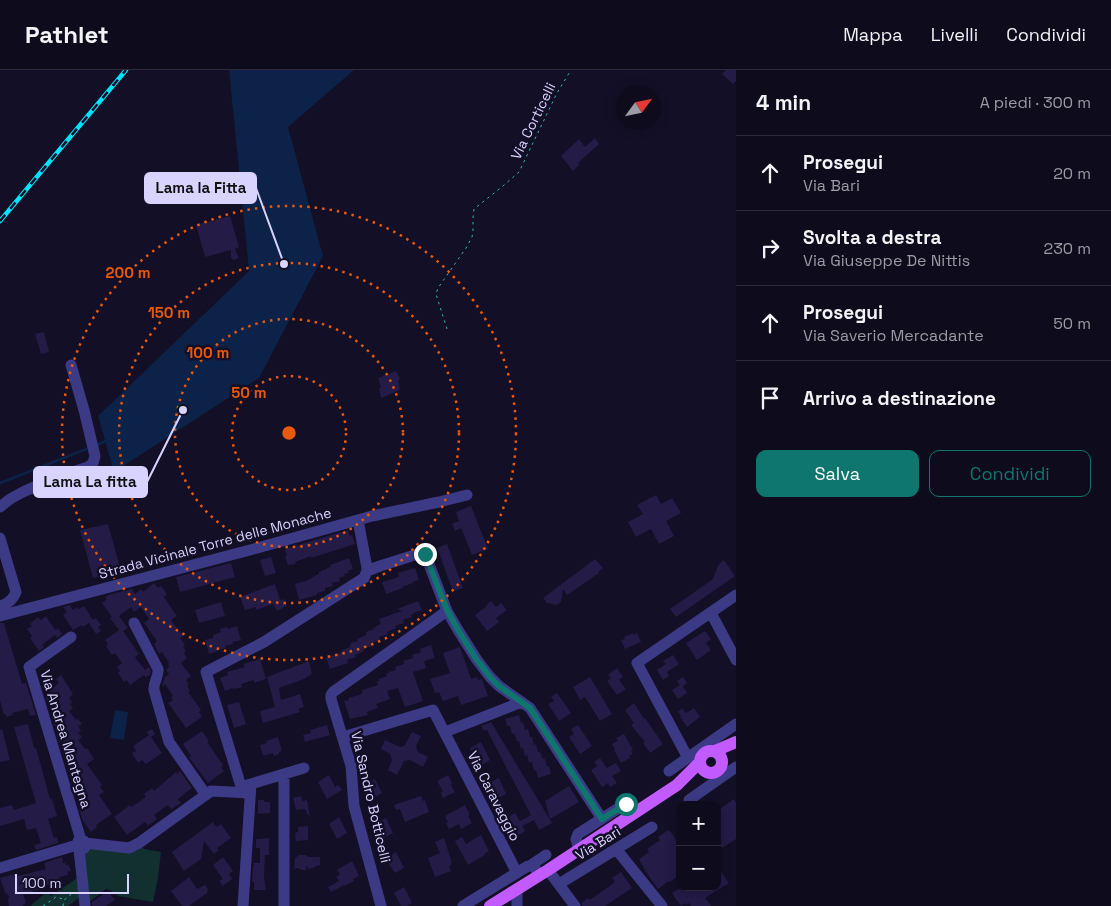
<!DOCTYPE html>
<html lang="it">
<meta charset="utf-8">
<style>
:root{--surface:#0e0b1c;--page:#171425;--text:#f1f3f6;--muted:#9b9ba3;--line:#2e2b3b;--accent:#0f766e}
body{margin:0;font-family:"Space Grotesk",sans-serif;background:var(--page);color:var(--text)}
.controls{position:absolute;right:15px;bottom:15px;display:grid;overflow:hidden;border-radius:10px;box-shadow:0 2px 12px #0003}
.controls button{width:45px;height:45px;display:grid;place-items:center;padding:0;border:0;border-bottom:1px solid var(--line);background:var(--surface);color:var(--text);font:25px sans-serif}
.compass{position:absolute;left:616px;top:15px;width:45px;height:45px;border-radius:50%;background:var(--surface);box-shadow:0 2px 12px #0003;rotate:57deg}
.scale{position:absolute;left:15px;bottom:12px;width:114px;box-sizing:border-box;padding-left:5px;border:2px solid #d9d4ff;border-top:0;font-size:14px;line-height:18px;white-space:nowrap;color:#d9d4ff;-webkit-text-stroke:4px #130f26;paint-order:stroke}
.stop{position:absolute;width:15px;height:15px;margin:-11px;border:4px solid #0f766e;border-radius:50%;background:#fff}
.stop.end{background:#0f766e;border-color:#fff;box-shadow:0 1px 5px #0008}
.list{margin:0;padding:0;list-style:none}
h2{display:flex;justify-content:space-between;align-items:center;height:65px;margin:0;padding:0 20px;font-size:21px}
h2 small{font-size:16px;font-weight:400;color:var(--muted)}
.list li{display:grid;grid-template-columns:32px 1fr auto;gap:15px;align-items:center;box-sizing:border-box;height:75px;padding:0 20px;border-top:1px solid var(--line)}
.list b{display:block;font-size:19px;white-space:nowrap}
.list p{margin:0;font-size:16px;white-space:nowrap;color:var(--muted)}
.list em{font-size:16px;font-style:normal;color:var(--muted)}
.actions{display:flex;gap:10px;padding:15px 20px}
.actions a{flex:1;padding:11px 0;border:1px solid var(--accent);border-radius:10px;text-align:center;font-size:18px;color:var(--accent)}
.actions .main{background:var(--accent);color:#fff}
.icon{flex:none;width:28px;height:28px;fill:none;stroke:currentColor;stroke-width:2;stroke-linecap:round;stroke-linejoin:round}
.map{position:relative;flex:none;width:736px;height:836px;overflow:hidden}
header{display:flex;align-items:center;gap:30px;box-sizing:border-box;height:70px;padding:0 25px;background:var(--surface);border-bottom:1px solid var(--line)}
header strong{font-size:24px}
nav{display:flex;gap:28px;margin-inline-start:auto;font-size:18px}
main{display:flex}
aside{flex:1;background:var(--surface)}
.map>svg:first-child{display:block}
</style>
<header>
<strong>Pathlet</strong>
<nav><a>Mappa</a><a>Livelli</a><a>Condividi</a></nav>
</header>
<main>
<div class="map">
<svg width="736" height="836" viewBox="0 0 736 836">
<rect width="100%" height="100%" fill="#130f26"/>
<path fill="#12302f" d="M142,777L144,779L161,782L158,808L153,832L118,826L110,820L106,819L88,833L84,787L85,784L92,778L132,782L136,781Z
M77,808L80,827L68,836H32L31,835L47,822L51,826Z"/>
<path fill="#0c2248" d="M229,0H354L288,57L323,186L259,308L114,402L98,346L249,201Z
M115,640L128,642L124,670L110,668Z"/>
<g fill="none" stroke-linecap="round" stroke-linejoin="round">
<path stroke="#0c2248" stroke-width="2.5" d="M97,375L108,370
M0,413L89,378"/>
</g>
<path fill="#241b47" d="M726,0H736V11L733,14L722,4Z
M595,68L599,74L578,93L579,95L573,101L561,86L579,69L585,77Z
M230,146L239,177L235,179L238,186V188L234,190L231,188V180L205,187L196,155Z
M44,262L49,282L41,284L35,264Z
M396,301L400,309L398,310L400,320L381,328L379,318L381,317L378,308Z
M656,425L661,434L672,428L681,443L666,451L674,466L659,474L651,459L636,467L628,452L643,444L637,435Z
M471,436L488,479L472,485L461,458L455,461L452,454L459,451L456,442Z
M108,454L121,501L93,508L80,460Z
M348,460L350,466L352,465L355,474L311,488V486L295,492L296,494L288,495L285,486H287L285,479Z
M447,474L463,518L453,521L437,478Z
M271,487L276,503L265,506L260,490Z
M349,488L353,499L348,501V503L344,504L345,506L339,508L340,511L332,513L333,516L325,518V521L317,523V525L299,530L295,514L308,510L312,508V507L319,504V502L327,499V498L331,497L330,495Z
M595,489L603,498L598,502L599,503L567,525L563,519L561,532L557,535L547,533L543,528Z
M724,490L735,506L676,547L670,539L713,509L718,495Z
M231,493L235,507L180,522L176,507Z
M415,498L419,510L412,512L413,513L402,517L403,518L386,524L382,512L399,507L398,503Z
M154,513L158,518L161,516L167,524L164,527L177,546L171,550L183,566L180,568L185,575L183,577L186,581L184,583L187,588L181,593L191,606L186,610L189,614L187,616L190,621L188,622L201,640L199,642L202,647L186,658L168,633L173,630L171,627L173,626L165,614L163,616L162,615L165,607L169,604L166,600L169,597L168,594L169,593L162,582L159,584L154,574L157,571L144,553L149,549L141,537L134,542L131,537L119,546L128,558L123,561L139,584L135,587L137,590L145,600L149,597L151,601L150,605L146,607L144,605L130,615L127,610L124,612L118,603L120,601L117,597L122,593L115,583L112,585L106,576L108,574L105,570L119,560L110,548L112,547L102,533L107,529L105,527L108,525L132,519L135,524L141,519L143,522Z
M275,514L280,530L284,529L287,536L282,538L281,539L277,541L273,534L256,540V537L245,540L240,527Z
M418,531L422,540L413,543V544L411,545L412,547L403,550L404,553L395,556L396,558L387,562L388,564L379,567L380,570L371,573L372,576L363,579L364,581L355,585L356,587L347,590L348,593L330,599L326,588L342,582L341,581L350,577L349,575H351V573L358,571L357,569L359,568L366,565V562L374,559L373,558L376,557V556L381,554L379,549L402,541L397,539Z
M491,531L496,537L501,533L507,540L496,548L499,552L487,561L475,545L487,536L486,535Z
M221,532L225,546L199,553L195,540Z
M70,535L73,540L77,537L79,539L84,536L93,550L96,548L101,555L98,557L101,561L96,564L89,553L83,557L82,555L73,560L63,545L67,542L63,537Z
M46,546L55,560L58,558L62,564L57,568L55,565L42,575L44,577L39,581L30,568L32,566L27,559L32,556L30,554L38,547L41,550Z
M0,553H4L22,614L26,613L36,645L30,646L28,639L12,643L13,645L6,647V644L4,645L0,630Z
M237,556L241,570L233,572V574L225,576L226,578L218,580V581L209,584L205,570L213,568V565L221,562L220,559L227,557L228,559Z
M705,561L711,569L706,573L711,580L697,590L686,573Z
M633,563V565L637,563L641,572L625,579L621,570L625,569L624,567Z
M431,575L435,588L424,591L426,598L413,602L423,631L405,637L398,618L387,621L390,629L376,634L378,638L367,642L368,645L350,649L344,631L349,630L348,628L362,624L361,623L363,622L362,620L378,615L377,612L379,611V609L387,606L386,604L389,603L388,602L396,600L395,597L404,594L403,591L413,588L412,585L421,582L420,579Z
M460,577L471,609L477,607L478,610L482,609L488,626L461,635L458,626L443,631L439,622L435,623L430,609L450,603L443,583Z
M673,585L679,594L667,602L669,606L663,610L657,600L666,594L663,591Z
M260,589L266,609L254,613V610L241,614L242,617L234,619L233,618L225,621L220,608L228,605L227,602L245,597L243,594Z
M309,591L312,604L304,609L279,618L281,630L300,624L304,637L298,639L300,642L263,653L260,641L275,637L267,607Z
M617,598L623,607L619,610L626,619L617,625L607,611L611,608L608,605Z
M61,605L73,624L69,628L72,632L70,634L73,638L69,641L76,650L78,649L82,654L78,656L81,661L78,663L82,667L78,670L85,679L87,678L94,689L87,694L102,715L100,717L104,722L99,725L112,744L96,755L97,757L91,762L83,751L79,739L82,737L79,732L83,729L75,717L73,719L70,707L72,705L71,703L73,701L65,689L61,678L63,677L61,675L64,673L57,663L53,650L55,648L53,646L56,644L47,632L45,624L59,613L56,609Z
M590,607L612,644L600,651L585,627L580,630L573,617Z
M683,607L687,613L683,616L687,623L678,629L672,620L680,615L677,611Z
M557,623L571,643L559,651L548,634L554,631L551,627Z
M239,632L246,654L234,658L227,635Z
M634,633L644,649L645,648L663,674L650,683L643,673L645,672L631,655L634,653L625,640Z
M682,638L686,643L694,638L700,647L687,657L680,647L681,646L678,642Z
M519,645L521,653L523,652L525,660L528,659L530,667H532L534,675L536,674L538,682H540L543,689H545L547,697L549,696L551,704L538,708L536,700L534,701L532,692L529,693L527,685L525,686L523,678L521,679L519,671H517L514,663L512,664L510,656H507L505,649Z
M491,652L552,753L539,760L534,750L522,756L525,761L515,768L514,766L513,767L509,762L512,760L505,749L515,743L520,751L531,745L487,660L484,661L481,656Z
M28,654L34,678H36L50,729H52L57,746L48,749L54,768L57,767L58,773L36,780L34,775L41,773L36,758L27,760L24,749L0,756V738L12,735L14,740L36,733L14,657Z
M327,655L330,665L305,672L303,665L311,663L310,660Z
M578,655L592,676L580,684L569,667L574,664L571,659Z
M2,659L10,690L0,692V660Z
M152,659L155,664L151,667L162,683L146,694L142,690L138,693L132,683L136,681L133,676L149,665L147,662Z
M202,661L209,671L207,672L223,695L221,697L224,701L208,713L189,687L191,686L183,674Z
M412,662L421,666L416,676L418,682L428,687L423,697L410,690L404,691L397,705L388,700L392,690L390,684L381,679L385,670L400,677L404,676Z
M624,664L633,680L631,681L633,684L629,686L630,688L621,693L614,680L615,679L612,674L618,671L616,668Z
M278,667L282,681L279,682V684L274,686L273,683L263,686L260,675L267,673L266,671Z
M481,672L490,690L479,697L475,691L477,690L470,678Z
M600,688L607,698L616,693L621,701L612,706L617,713L610,717L608,713L602,717L591,700L597,696L594,692Z
M180,701L192,718L178,729L181,733L171,739L168,735L154,745L157,749L148,756L145,752L127,765L114,747L130,735L131,737L136,734L146,727L144,724L152,718L154,721L176,702L177,704Z
M329,705L335,717L338,715L342,720L327,729L318,712Z
M448,705L452,713L451,715L455,722L443,728L441,723L443,721L437,711Z
M499,708L506,724L496,729L488,713Z
M375,709L382,723L372,729L364,715Z
M569,716L579,732L550,749L545,731Z
M301,726L302,731L307,730L310,748L305,739L296,740L293,728Z
M421,726L423,731L425,730L429,742L405,752L400,739L396,740L394,735Z
M734,729L736,733V769L722,778L717,772V741Z
M258,730H264V732H270V743L258,744Z
M465,735L470,745L468,746L472,753L461,759L459,754L449,759L446,753L448,752L445,746Z
M339,747L347,763L337,769L329,754Z
M386,748L393,763L384,768L375,754Z
M213,752L216,757L221,754L231,768L217,778L219,780L214,784L204,771L201,789L184,801L172,782Z
M308,756V770L296,771L295,763L298,762V757Z
M668,760L670,762H671L680,776V784L676,786L680,791V804L670,812L669,811L658,819L646,802L639,789L649,782L647,779L660,770L658,767Z
M481,765L489,781L484,784L485,785L468,795L455,771L462,767L466,774Z
M269,768V785H265L264,807L266,820H254V812H252L253,796H254V793H260V778H256V769Z
M444,768L452,793H451V795L449,796L451,801L435,807L428,788L440,783L435,772Z
M396,782L404,798L395,803L385,789Z
M299,785H306L309,787H320V795L316,796L313,798L308,799L307,796H306V800H302L298,798L294,799L295,788Z
M62,787L63,793H65L66,795H69L71,801L67,802L68,805L59,807L60,809L58,810L59,811L40,817L41,819L23,824L26,832L23,836H9L8,831L9,826L5,822L0,808L15,804L18,806L46,799L44,793Z
M223,787L233,801L229,804L232,809L223,816L219,811L223,809L213,795Z
M352,791L359,806L353,809L354,811L345,816L344,815L331,822L328,817L339,811L336,807L340,804L337,800Z
M717,796L729,813L705,828L711,836H691L689,833L686,835L685,833L681,836L678,831H677L672,823L682,817H717Z
M621,802L632,818L605,836H582V833L588,828L590,830L615,812L612,808Z
M189,807L197,819L205,815L208,819L207,823L189,836H182L171,821Z
M404,817L412,833L407,836H401L394,823Z
M108,821L115,830L106,836H92V832Z"/>
<g fill="none" stroke-linecap="round" stroke-linejoin="round">
<path stroke="#2fb8b0" stroke-width="1" stroke-dasharray="2.5 4" stroke-linecap="butt" d="M447,259L436,224L438,218L466,178L472,167L473,162V148L474,139L503,116L519,102L557,23L571,0
M43,836L56,827L63,829
M63,836L64,830L74,822"/>
<path stroke="#3d3a85" stroke-width="11" d="M0,437L10,429L23,422L54,408L88,397L93,393L95,386L84,340L71,295
M0,468L16,522C13,530 8,534 0,536
M367,501L380,496L421,483L425,484L447,541L458,560L477,590L490,607L499,616L530,638L602,749
M711,543L736,590
M0,546L261,477L372,446L439,432L467,425
M134,553L158,599C159,607 153,612 154,620L169,672L206,725
M71,567L29,597L81,770
M445,662L522,632
M343,667L433,640L517,803
M688,688L637,593L736,525
M669,701L736,654
M244,716L304,698
M243,723L206,602L264,572L364,508L367,501V498L358,450
M689,730L736,697
M85,773L129,778L139,773L211,721L250,723
M79,779C82,780 85,779 86,775L84,771L81,770L78,771L77,775L79,779L85,836
M616,779L662,836
M579,780L576,769L578,764L625,734H631L637,742
M531,795L546,785
M0,798L77,775
M548,800L575,836
M559,814L652,757
M243,836L251,714
M284,836V704
M381,836L354,736L351,696L331,629V625L333,622L447,541
M463,836L528,796H533L540,805
M517,836V819"/>
<path stroke="#c25bff" stroke-width="12" d="M700 692a11 11 0 1 1 22 0a11 11 0 1 1-22 0Z
M715,681L736,672
M490,836L548,800L677,715L699,693"/>
<g stroke="#00e5ff" stroke-width="4.5">
<path id="rail" d="M0,151L126,0"/>
</g>
<use href="#rail" stroke="#130f26" stroke-width="2.5" stroke-dasharray="8" stroke-linecap="butt"/>
</g>
<g fill="none" stroke-linecap="round" stroke-linejoin="round">
<path stroke="#0f766e" stroke-width="6" d="M425,484L447,540L458,560L477,590L490,607L499,616L530,638L602,749L626,734"/>
</g>
<g fill="none" stroke="#e8590c" stroke-width="2.5" stroke-dasharray="2.5 5">
<circle cx="289" cy="363" r="57"/>
<circle cx="289" cy="363" r="114"/>
<circle cx="289" cy="363" r="170"/>
<circle cx="289" cy="363" r="227"/>
</g>
<g text-anchor="middle" stroke-width="5" stroke-linejoin="round" paint-order="stroke">
<g font-size="14" fill="#d9d4ff" stroke="#130f26">
<text transform="translate(533 51) rotate(-64)" y="5">Via Corticelli</text>
<text transform="translate(215 473) rotate(-15)" y="5">Strada Vicinale Torre delle Monache</text>
<text transform="translate(66 669) rotate(73)" y="5">Via Andrea Mantegna</text>
<text transform="translate(494 726) rotate(63)" y="5">Via Caravaggio</text>
<text transform="translate(371 727) rotate(77)" y="5">Via Sandro Botticelli</text>
<text transform="translate(598 773) rotate(-32)" y="5">Via Bari</text>
</g>
</g>
<circle cx="289" cy="363" r="8" fill="#e8590c" stroke="#130f26" stroke-width="2.5"/>
<g font-size="15" text-anchor="middle" font-weight="bold" fill="#e8590c" stroke="#130f26" stroke-width="5" stroke-linejoin="round" paint-order="stroke">
<text x="128" y="208">200 m</text>
<text x="169" y="248">150 m</text>
<text x="208" y="288">100 m</text>
<text x="249" y="328">50 m</text>
</g>
<path fill="none" stroke="#d9d4ff" stroke-width="2" d="M284 194L256 118M183 340L147 412"/>
<g fill="#d9d4ff" stroke="#130f26" stroke-width="2">
<circle cx="284" cy="194" r="5"/>
<circle cx="183" cy="340" r="5"/>
</g>
<g fill="#d9d4ff" stroke="#d9d4ff" stroke-width="2">
<rect x="145" y="103" width="111" height="30" rx="5"/>
<rect x="34" y="397" width="113" height="30" rx="5"/>
</g>
<g font-size="15" text-anchor="middle" font-weight="bold" fill="#111">
<text x="201" y="123">Lama la Fitta</text>
<text x="90" y="417">Lama La fitta</text>
</g>
</svg>
<div class="controls">
<button>+</button>
<button>−</button>
</div>
<svg class="compass" viewBox="-18 -18 36 36"><path d="M0-13l5 13h-10z" fill="#e53935"/><path d="M0 13l5-13h-10z" fill="#9b9ba3"/></svg>
<div class="scale">100 m</div>
<div class="stop" style="left:626px;top:734px"></div>
<div class="stop end" style="left:425px;top:484px"></div>
</div>
<aside>
<h2>4 min<small>A piedi · 300 m</small></h2>
<ul class="list">
<li><svg class="icon" aria-label="ahead" viewBox="0 0 24 24"><path d="M12 20V5M6 11l6-6 6 6"/></svg><div><b>Prosegui</b><p>Via Bari</p></div><em>20 m</em></li>
<li><svg class="icon" aria-label="right" viewBox="0 0 24 24"><path d="M7 20v-9h11M14 6l5 5-5 5"/></svg><div><b>Svolta a destra</b><p>Via Giuseppe De Nittis</p></div><em>230 m</em></li>
<li><svg class="icon" aria-label="ahead" viewBox="0 0 24 24"><path d="M12 20V5M6 11l6-6 6 6"/></svg><div><b>Prosegui</b><p>Via Saverio Mercadante</p></div><em>50 m</em></li>
<li><svg class="icon" aria-label="arrive" viewBox="0 0 24 24"><path d="M6 21V4h12l-3 4 3 4H6"/></svg><div><b>Arrivo a destinazione</b></div></li>
</ul>
<div class="actions"><a class="main">Salva</a><a>Condividi</a></div>
</aside>
</main>
